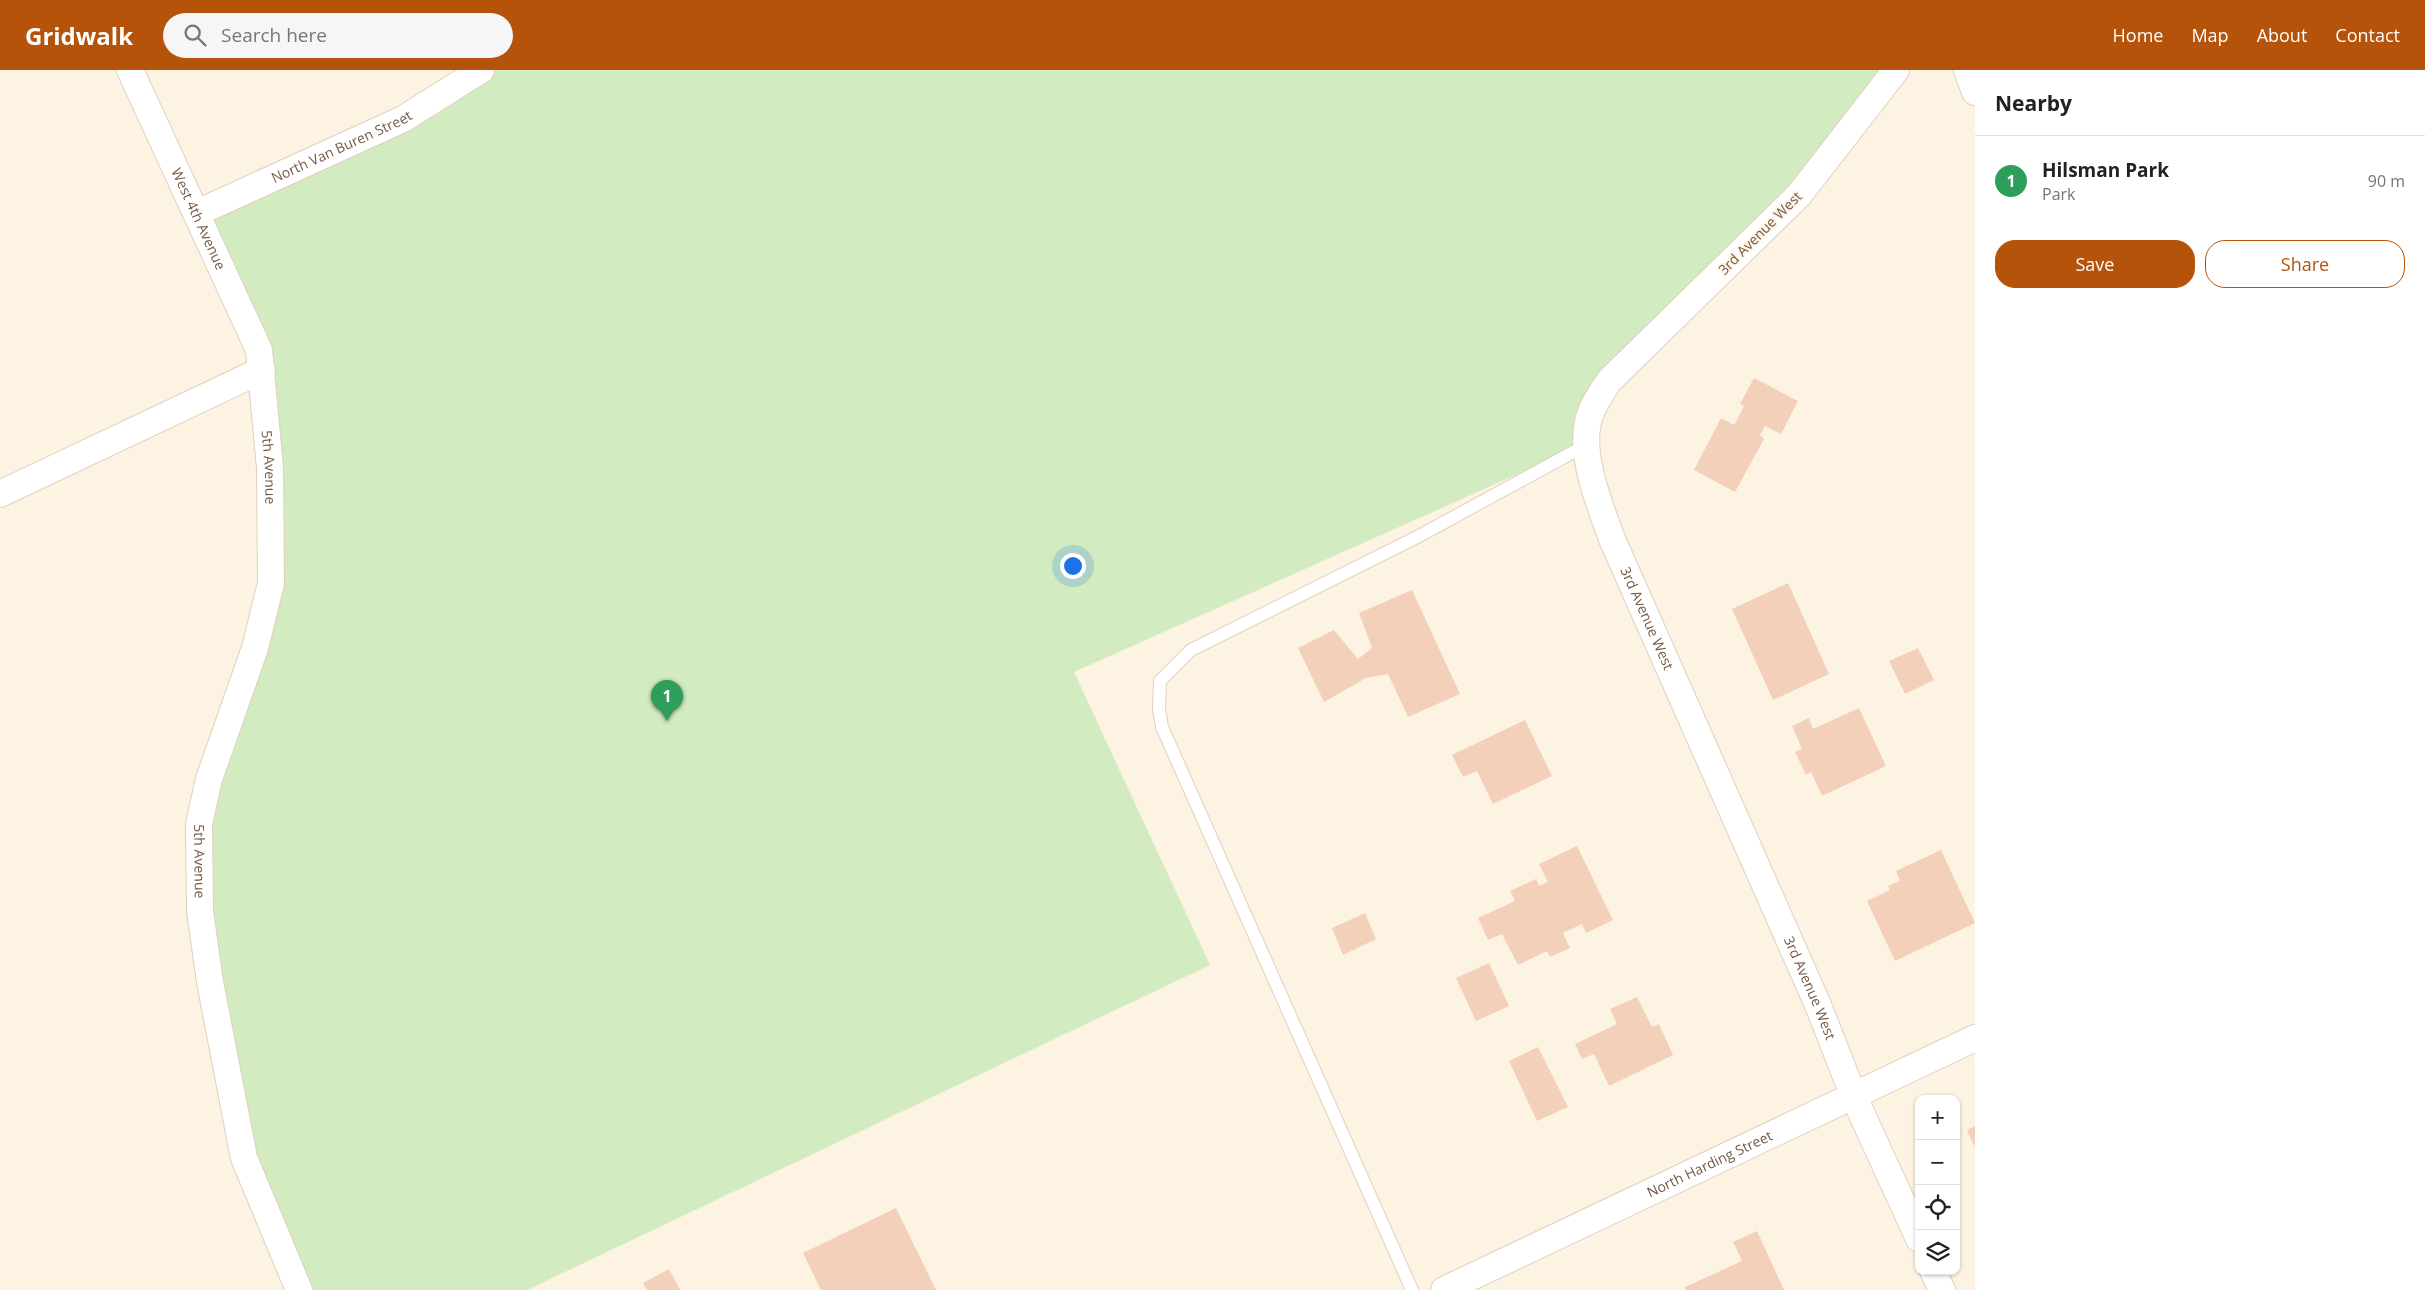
<!DOCTYPE html>
<meta charset="utf-8">
<style>
:root{--surface:#fff;--page:#f6f6f6;--text:#222;--muted:#767676;--line:#e0e0e0;--accent:#b45309}
body{margin:0;font-family:"Open Sans",sans-serif;background:var(--page);color:var(--text)}
.controls{position:absolute;right:15px;bottom:15px;display:grid;overflow:hidden;border-radius:10px;box-shadow:0 1px 4px #0004}
.controls button{width:45px;height:45px;display:grid;place-items:center;padding:0;border:0;border-bottom:1px solid var(--line);background:var(--surface);color:var(--text);font:25px sans-serif}
.you{position:absolute;left:1072px;top:495px;width:18px;height:18px;margin:-12px;border:4px solid #fff;border-radius:50%;background:#1a73e8;box-shadow:0 0 0 8px #1a73e833}
.badge{display:grid;place-items:center;width:32px;height:32px;border-radius:50%;background:var(--accent);color:#fff;font-size:16px;font-weight:700}
.pin{position:absolute;translate:-50% -41px;filter:drop-shadow(0 1px 2px #0008)}
.pin::after{content:'';position:absolute;top:26px;width:18px;height:15px;background:inherit;clip-path:polygon(0 0,100% 0,50% 100%)}
.list{margin:0;padding:0;list-style:none}
h2{display:flex;justify-content:space-between;align-items:center;height:65px;margin:0;padding:0 20px;font-size:21px}
h2 small{font-size:16px;font-weight:400;color:var(--muted)}
.list li{display:grid;grid-template-columns:32px 1fr auto;gap:15px;align-items:center;box-sizing:border-box;height:90px;padding:0 20px;border-top:1px solid var(--line)}
.list b{display:block;font-size:19px;white-space:nowrap}
.list p{margin:0;font-size:16px;white-space:nowrap;color:var(--muted)}
.list em{font-size:16px;font-style:normal;color:var(--muted)}
.actions{display:flex;gap:10px;padding:15px 20px}
.actions a{flex:1;padding:11px 0;border:1px solid var(--accent);border-radius:20px;text-align:center;font-size:18px;color:var(--accent)}
.actions .main{background:var(--accent);color:#fff}
.icon{flex:none;width:28px;height:28px;fill:none;stroke:currentColor;stroke-width:2;stroke-linecap:round;stroke-linejoin:round}
.map{position:relative;flex:none;width:1975px;height:1220px;overflow:hidden}
header{display:flex;align-items:center;gap:30px;box-sizing:border-box;height:70px;padding:0 25px;background:var(--accent);color:#fff}
header strong{font-size:24px}
nav{display:flex;gap:28px;margin-inline-start:auto;font-size:18px}
.search{width:350px;height:45px;background:var(--page);display:flex;align-items:center;gap:12px;box-sizing:border-box;padding:0 18px;border-radius:28px;color:var(--muted);font-size:19px}
main{display:flex}
aside{flex:1;background:var(--surface)}
.map>svg:first-child{display:block}
</style>
<header>
<strong>Gridwalk</strong>
<div class="search"><svg class="icon" aria-label="search" viewBox="0 0 24 24"><circle cx="10" cy="10" r="6"/><path d="M15 15l6 6"/></svg>Search here</div>
<nav><a>Home</a><a>Map</a><a>About</a><a>Contact</a></nav>
</header>
<main>
<div class="map">
<svg width="1975" height="1220" viewBox="0 0 1975 1220">
<rect width="100%" height="100%" fill="#fdf3e2"/>
<path fill="#d2ebc0" d="M489,0H1890L1797,123L1606,310L1585,374L1074,602L1210,895L527,1220H308L250,1085L218,905L207,754L263,578L267,277L206,145Z"/>
<path fill="#f3d0b9" d="M1754,308L1798,331L1781,364L1765,356L1760,365L1764,369L1735,422L1694,400L1721,348L1734,355L1744,336L1740,334Z
M1788,513L1829,604L1773,630L1732,539Z
M1412,520L1460,624L1408,647L1388,604L1366,608L1324,632L1298,578L1334,560L1358,589L1372,578L1359,543Z
M1918,578L1934,610L1905,624L1889,591Z
M1859,638L1886,696L1822,726L1811,702L1806,705L1795,682L1802,679L1792,656L1809,648L1813,659Z
M1525,650L1552,706L1493,734L1477,701L1463,707L1452,685Z
M1577,776L1613,850L1586,863L1582,854L1563,863L1570,878L1550,887L1547,881L1518,895L1502,864L1488,870L1478,848L1515,831L1510,821L1536,809L1539,816L1548,812L1539,794Z
M1941,780L1975,853L1895,891L1867,831L1890,820L1888,816L1900,811L1896,801Z
M1365,843L1376,869L1343,885L1332,858Z
M1489,893L1509,936L1476,951L1456,908Z
M1637,927L1652,957L1659,954L1673,985L1609,1016L1594,984L1582,989L1575,974L1617,954L1610,939Z
M1538,977L1568,1037L1537,1051L1509,991Z
M1975,1056V1078L1967,1060Z
M896,1138L936,1220H821L803,1183Z
M1757,1161L1784,1220H1686L1685,1217L1742,1191L1733,1172Z
M669,1199L680,1220H647L643,1213Z"/>
<g fill="none" stroke-linecap="round" stroke-linejoin="round">
<g stroke="#e2cfbe" stroke-width="14">
<path id="lane" d="M1412,1220L1162,657L1159,639L1160,611L1191,580L1419,466L1588,374"/>
</g>
<g stroke="#e2cfbe" stroke-width="28">
<g id="street">
<path id="s1" d="M130,0L259,280L270,398L271,513L255,578L209,709L199,754L200,841L210,912L244,1088L299,1220"/>
<path id="s2" d="M1896,0L1799,125L1609,311C1601,324 1591,337 1588,352C1580,387 1600,436 1612,469L1818,935L1854,1027L1919,1169"/>
<path d="M1967,0L1975,22"/>
<path id="s3" d="M197,143L403,49L481,0"/>
<path d="M0,424L262,300"/>
<path d="M1933,1201L1942,1220"/>
<path id="s4" d="M1444,1220L1975,968"/>
</g>
</g>
<use href="#lane" stroke="#fff" stroke-width="12"/>
<use href="#street" stroke="#fff" stroke-width="26"/>
</g>
<g text-anchor="middle" stroke-width="4" stroke-linejoin="round" paint-order="stroke">
<g font-size="14" fill="#765848" stroke="#fff6e9">
<text dy="5" stroke="none"><textPath href="#s3" startOffset="159">North Van Buren Street</textPath></text>
<text dy="5" stroke="none"><textPath href="#s1" startOffset="164">West 4th Avenue</textPath></text>
<text transform="translate(1760 163) rotate(-45)" y="5">3rd Avenue West</text>
<text dy="5" stroke="none"><textPath href="#s1" startOffset="426">5th Avenue</textPath></text>
<text dy="5" stroke="none"><textPath href="#s2" startOffset="678">3rd Avenue West</textPath></text>
<text dy="5" stroke="none"><textPath href="#s1" startOffset="831">5th Avenue</textPath></text>
<text dy="5" stroke="none"><textPath href="#s2" startOffset="1082">3rd Avenue West</textPath></text>
<text dy="5" stroke="none"><textPath href="#s4" startOffset="294">North Harding Street</textPath></text>
</g>
</g>
</svg>
<div class="controls">
<button>+</button>
<button>−</button>
<button><svg class="icon" aria-label="locate" viewBox="0 0 24 24"><circle cx="12" cy="12" r="6"/><path d="M12 2v4M12 18v4M2 12h4M18 12h4"/></svg></button>
<button><svg class="icon" aria-label="layers" viewBox="0 0 24 24"><path d="M12 4l9 5-9 5-9-5zM3 14l9 5 9-5"/></svg></button>
</div>
<div class="you"></div>
<div class="pin badge" style="left:667px;top:651px;background:#2e9e5b">1</div>
</div>
<aside>
<h2>Nearby<small></small></h2>
<ul class="list">
<li><span class="badge" style="background:#2e9e5b">1</span><div><b>Hilsman Park</b><p>Park</p></div><em>90 m</em></li>
</ul>
<div class="actions"><a class="main">Save</a><a>Share</a></div>
</aside>
</main>
